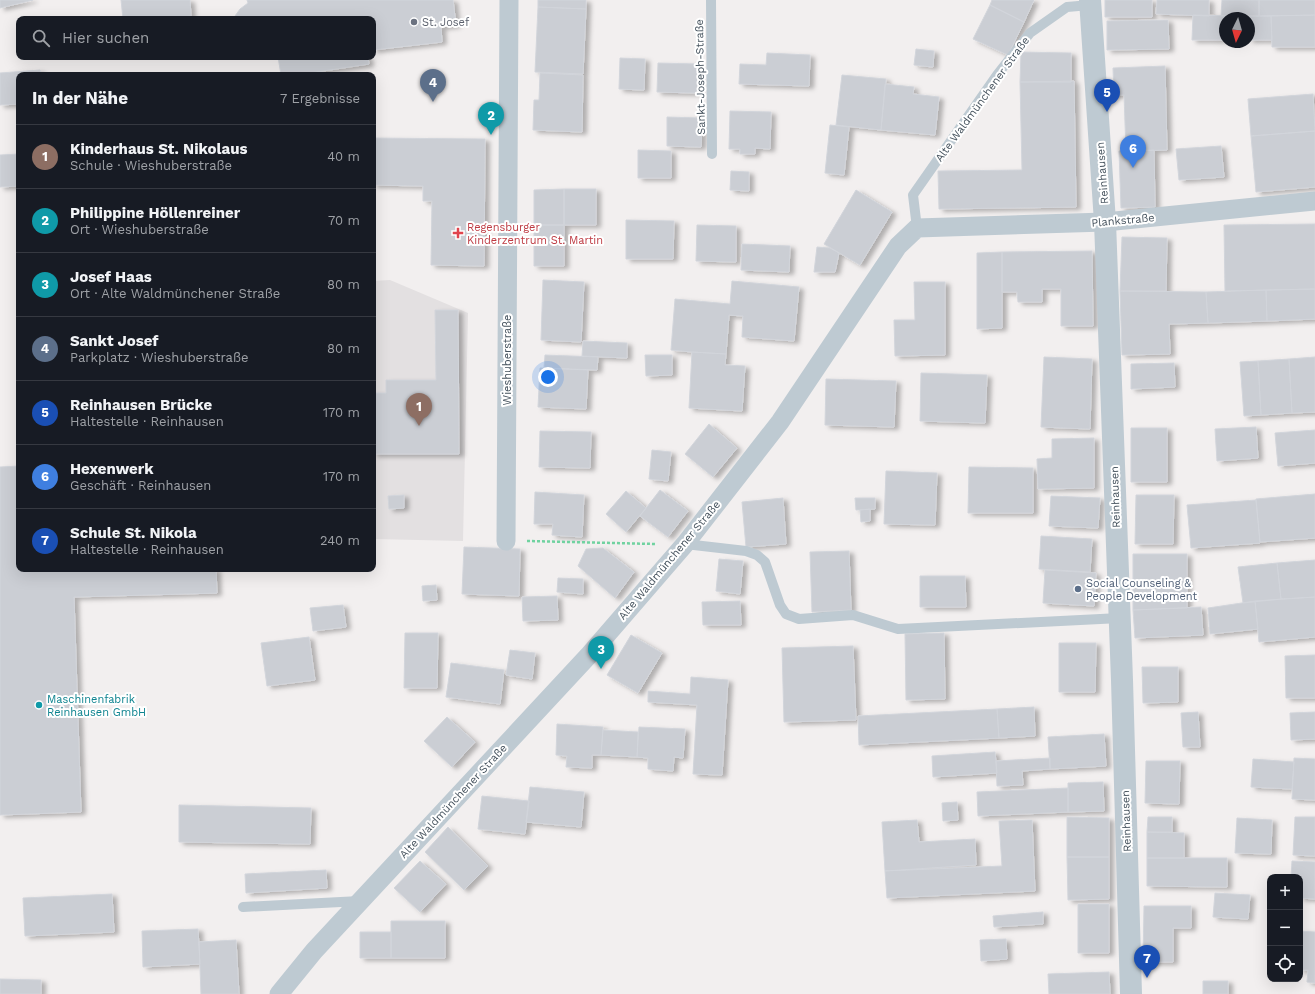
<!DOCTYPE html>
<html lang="de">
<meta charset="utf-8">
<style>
:root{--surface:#171b24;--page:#20242c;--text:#f1f3f6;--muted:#9ea1a6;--line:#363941;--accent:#0f766e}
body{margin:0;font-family:"Work Sans",sans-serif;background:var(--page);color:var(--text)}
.controls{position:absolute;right:12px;bottom:12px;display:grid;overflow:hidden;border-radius:8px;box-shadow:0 4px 16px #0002}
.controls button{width:36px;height:36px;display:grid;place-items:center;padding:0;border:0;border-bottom:1px solid var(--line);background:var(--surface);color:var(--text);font:20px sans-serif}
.compass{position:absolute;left:1219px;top:12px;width:36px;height:36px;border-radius:50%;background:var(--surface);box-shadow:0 4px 16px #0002;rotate:185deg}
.you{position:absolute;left:548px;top:377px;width:14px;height:14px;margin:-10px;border:3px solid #fff;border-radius:50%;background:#1a73e8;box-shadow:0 0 0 6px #1a73e833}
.badge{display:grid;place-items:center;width:26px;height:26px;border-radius:50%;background:var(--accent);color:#fff;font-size:13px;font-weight:700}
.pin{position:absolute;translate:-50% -33px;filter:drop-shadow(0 1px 2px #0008)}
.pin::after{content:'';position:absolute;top:21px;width:14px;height:12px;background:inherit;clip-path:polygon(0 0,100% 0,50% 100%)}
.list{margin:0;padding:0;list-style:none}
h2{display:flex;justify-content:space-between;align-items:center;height:52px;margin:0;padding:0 16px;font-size:17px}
h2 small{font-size:13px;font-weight:400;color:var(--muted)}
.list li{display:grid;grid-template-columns:26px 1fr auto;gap:12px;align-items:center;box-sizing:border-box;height:64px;padding:0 16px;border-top:1px solid var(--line)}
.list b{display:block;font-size:15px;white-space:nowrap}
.list p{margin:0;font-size:13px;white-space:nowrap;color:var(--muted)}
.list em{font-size:13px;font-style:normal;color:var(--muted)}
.icon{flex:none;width:22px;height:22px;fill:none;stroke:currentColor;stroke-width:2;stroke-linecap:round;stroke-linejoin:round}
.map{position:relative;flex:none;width:1315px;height:994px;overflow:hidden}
.search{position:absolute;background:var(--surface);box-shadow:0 4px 16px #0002;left:16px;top:16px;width:360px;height:44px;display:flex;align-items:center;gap:10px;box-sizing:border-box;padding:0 14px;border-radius:8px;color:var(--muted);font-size:15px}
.panel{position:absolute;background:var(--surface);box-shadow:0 4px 16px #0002;left:16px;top:72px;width:360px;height:500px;border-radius:8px}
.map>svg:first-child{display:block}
</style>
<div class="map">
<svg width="1315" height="994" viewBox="0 0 1315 994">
<defs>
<filter id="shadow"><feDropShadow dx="4.5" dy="2.5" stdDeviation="2" flood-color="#0004"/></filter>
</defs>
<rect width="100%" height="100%" fill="#f2efef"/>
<path fill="#e3e0e1" d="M390,280L468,313L463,541L373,539V281Z"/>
<path fill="#cbced4" stroke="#d2d5db" filter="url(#shadow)" d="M0,0H33L0,8Z
M121,0H190L191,16L156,19H123Z
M247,0H453L456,25L441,27L442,42L373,50V19H235V16L240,9L248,3Z
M538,0H586V9L538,7Z
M992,0H1034L1024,22L990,5Z
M1105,0H1152V17H1105Z
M1157,0H1209V16L1156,14Z
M1222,0H1259V16H1221Z
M1259,0H1315V15L1259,16Z
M990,5L1024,22L1008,55L973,39Z
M538,7L586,9L583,74L535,72Z
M1193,15L1235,16V18H1225V40H1192Z
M1315,15V47H1272L1271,16Z
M1235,16H1271L1272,40H1249V18H1235Z
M1168,20L1169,49L1107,50V21Z
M916,49L934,51L933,67L914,65Z
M1021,52L1071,53V82H1020Z
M767,53L810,55L809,86L739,84L740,64L766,65Z
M278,57H368L369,64L297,75H281Z
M620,58L645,59L644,90L619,89Z
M658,63L699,64L698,93L657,92Z
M1165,66L1167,150L1126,151L1124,95H1114L1113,68Z
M40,70L41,75H19V104L0,105V73Z
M540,73L583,75L582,132L533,130L534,100H539Z
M842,75L886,79L881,130L836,125Z
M1074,81L1076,207L939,209L938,171L1022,170L1020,82Z
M885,84L914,87L913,94L939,97L935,135L881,130Z
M1313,94L1315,131L1251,136L1248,99Z
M730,111L771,112L770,149L755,148V154H740V149H729Z
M667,117L702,118L701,147L667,146Z
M830,125L849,127L844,175L825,173Z
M1315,131V187L1256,192L1251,136Z
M373,138L485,139L484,266L431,265L432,201H423V186L373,185Z
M1221,146L1224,177L1179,180L1176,149Z
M638,150L671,151V178H638Z
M1154,150L1155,207L1121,208L1119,151Z
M19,154V186L0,187V155Z
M731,171L749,172V191L730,190Z
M564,189H596V225H564Z
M564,189V225H534V190Z
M856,190L892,212L860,265L824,244Z
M626,220L674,221L673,259H626Z
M1315,224V289L1225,291L1224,225Z
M534,225H564V266H534Z
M697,225L736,226V262L696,261Z
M1122,237L1167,238L1166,291H1120Z
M742,244L790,246L789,272L741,270Z
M817,247L830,248L839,253L835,272H814Z
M1092,251L1093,326H1061V289H1042V302H1018L1017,292H1002V252Z
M1002,252V328L977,329V253Z
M543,280L584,282L581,342L541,340Z
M732,281L799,287L794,341L742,337L743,316L729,315L726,354L692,352L671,350L675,299L730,304Z
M914,282H945V355L895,356L894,320H915Z
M1315,289V319L1267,321L1266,290Z
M1266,290L1267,321L1208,323L1206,292Z
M1120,291L1206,292L1208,323L1169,324L1170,354L1122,355Z
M435,310H458L459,454H373V393H386V380H436Z
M583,341L627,343V358L582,356Z
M692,352L726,354L725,365L745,366L742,411L689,408Z
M545,355L598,357L597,370L544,368Z
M645,355H672V375L646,376Z
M1044,357L1092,359L1090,429L1041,427Z
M1315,357V412L1292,413L1289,359Z
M1289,359L1292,413L1261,415L1258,361Z
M1258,361L1261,415L1244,416L1240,362Z
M1174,363L1175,387L1131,389V364Z
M540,368L588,370L586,409L538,407Z
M921,373L987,375L985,423L920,421Z
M826,379L896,381L894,427L825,425Z
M709,424L737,448L713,477L685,454Z
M1256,427L1258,458L1217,461L1215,429Z
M1131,428H1167V482H1131Z
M1315,430V463L1278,466L1275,433Z
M540,431L591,432L590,468L539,467Z
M1094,438V488L1038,489L1037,459L1052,458V439Z
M652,450L671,452L668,481L649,479Z
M19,466V569H216L217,593L74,597L81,812L0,815V467Z
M969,467L1033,468V513H968Z
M886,471L937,473L935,525L884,524Z
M660,490L688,511L668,537L640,516Z
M626,491L646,508L626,532L606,514Z
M535,492L584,495L582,537L552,535L553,524H534Z
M1315,494V538L1260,542L1256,499Z
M404,495V508L389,509L388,496Z
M1136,495H1174L1173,544H1135Z
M1051,496L1100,498L1098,528L1049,526Z
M783,498L786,544L746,547L742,502Z
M855,498H875V509L856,510Z
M1256,500L1260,543L1191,548L1187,505Z
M870,509V521L861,522L860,510Z
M1041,536L1092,539L1090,572L1039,569Z
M464,547L520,549L519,596L462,594Z
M603,548L634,572L615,598L578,566L586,549Z
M849,551L851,610L812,612L810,552Z
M1133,554H1187V608L1133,610Z
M719,559L743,561L740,594L716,591Z
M1315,560V597L1281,599L1277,563Z
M1277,563L1281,599L1243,603L1238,567Z
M1045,570L1096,573L1094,606L1043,603Z
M920,576H965L966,607H920Z
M558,578L583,579V594L557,592Z
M436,585L437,600L423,601L422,586Z
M557,596L558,620L523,621L522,597Z
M1315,597V637L1259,642L1255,601Z
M740,601L741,625H703L702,602Z
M1255,601L1258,629L1210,634L1208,608Z
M343,605L346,627L313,631L310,608Z
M1201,607L1203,635L1135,638L1133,610Z
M405,633H438L437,688H404Z
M944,633L945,699L906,700L905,634Z
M631,635L662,653L638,693L607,675Z
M309,637L315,680L267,686L261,643Z
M1059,643H1096L1095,692H1059Z
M853,646L856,720L784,722L782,648Z
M510,650L535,653L532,679L506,675Z
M1315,655V698H1286L1285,656Z
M451,663L504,670L500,704L446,697Z
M1142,667H1178V702L1143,703Z
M691,677L728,680L722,775L693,774L697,705L648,702V691L690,694Z
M1034,707L1035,736L999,738L997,709Z
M997,709L999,738L859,745L858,716Z
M1198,712L1200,747H1183L1181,713Z
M1315,712V739L1291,740L1290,713Z
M447,717L475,742L452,767L424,741Z
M557,724L603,727L601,755H592V768L566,767L567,756L556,755Z
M639,727L685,729L683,758L674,757L673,771L648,769V758L637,757Z
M603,730L638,732L637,757L601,755Z
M1104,734L1106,766L1050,769L1048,737Z
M995,752L997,773L933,777L932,756Z
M1050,758V769L1022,771L1023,785L997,786L996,761Z
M1294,758L1315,759V800L1292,799Z
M1253,759L1294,762L1292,789L1251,787Z
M1146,761H1180L1179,804L1145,803Z
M1103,782L1104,811L1068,812V783Z
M530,787L584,792L581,827L526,822Z
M1068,788V812L978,816L977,792Z
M482,796L529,801L525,834L478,829Z
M957,802L958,820L943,821L942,803Z
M179,805L311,808L310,844L179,842Z
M1067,817L1109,818V857H1067Z
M1148,817H1172V832H1147Z
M1295,817H1315V856L1293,855Z
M1237,818L1272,820L1271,854L1235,853Z
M917,820L919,842L975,839L976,865L885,871L882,822Z
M1032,820L1035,891L887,898L885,871L1002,866L999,821Z
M448,827L488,866L464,890L425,852Z
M1147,832L1184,833V858H1147Z
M1067,857H1109V899L1068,900Z
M1147,858H1227V887L1147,886Z
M420,861L446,884L420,912L394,888Z
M1292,861L1315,862V899L1300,898V877H1291Z
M326,870L327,888L246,893L245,874Z
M1215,893L1250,895L1248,919L1213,917Z
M112,894L114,932L25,936L23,898Z
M1078,904H1109V953H1078Z
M1144,906H1191V928H1173V962H1143Z
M1043,912V924L994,927L993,916Z
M391,921H445V958H391Z
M198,929L200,964L143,967L142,931Z
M1300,931L1315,932V983L1307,982L1308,970H1300Z
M360,932H391V958H360Z
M1006,939L1007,959L981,961L980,940Z
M236,940L239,994H201L199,942Z
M1270,947V967L1268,966Z
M1109,972L1110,994H1049L1048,974Z
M0,979L41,980V994H0Z
M1203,981H1228V994H1203Z"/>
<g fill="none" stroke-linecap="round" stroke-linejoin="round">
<path stroke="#70d2a0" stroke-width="2.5" stroke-dasharray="3 2" stroke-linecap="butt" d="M527,541L656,544"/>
<path stroke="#becad2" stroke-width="10" d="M711,0L712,154
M917,228L913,195L997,75L1030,33L1067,7L1090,5
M685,544L746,551L757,555L765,562L780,605L786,614L799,619L853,615L898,629L1120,618
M243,907L360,901"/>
<path stroke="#becad2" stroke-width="19" d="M506,541L509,0
M279,994L314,951L590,654L685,544L780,422L898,246L917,228L1105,222L1315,201"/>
<path stroke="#becad2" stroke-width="22" d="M1090,0L1105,222L1122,680L1131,994"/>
</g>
<circle fill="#6b7280" stroke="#fff" stroke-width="1.5" cx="414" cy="22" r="4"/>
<path fill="#e0444e" stroke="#fff" stroke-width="1.5" d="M456 227h4v4h4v4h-4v4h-4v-4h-4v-4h4z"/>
<circle fill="#5c6f8a" stroke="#fff" stroke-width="1.5" cx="1078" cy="589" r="4"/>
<circle fill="#0f9aa8" stroke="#fff" stroke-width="1.5" cx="39" cy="705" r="4"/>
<g text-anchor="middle" stroke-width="4" stroke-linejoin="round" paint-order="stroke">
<g font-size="11" fill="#5b616d" stroke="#fff" text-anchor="start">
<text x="422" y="26">St. Josef</text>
</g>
<g font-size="11" fill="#46535e" stroke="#fff">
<text transform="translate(700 77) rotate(-91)" y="4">Sankt-Joseph-Straße</text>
<text transform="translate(982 99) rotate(-54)" y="4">Alte Waldmünchener Straße</text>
<text transform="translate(1102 173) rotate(-94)" y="4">Reinhausen</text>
<text transform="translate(1123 220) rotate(-5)" y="4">Plankstraße</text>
<text transform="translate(507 360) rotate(-90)" y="4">Wieshuberstraße</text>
<text transform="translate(1115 497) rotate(-92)" y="4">Reinhausen</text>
<text transform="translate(669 560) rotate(-50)" y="4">Alte Waldmünchener Straße</text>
<text transform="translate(453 801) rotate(-47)" y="4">Alte Waldmünchener Straße</text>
<text transform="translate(1126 821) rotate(-92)" y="4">Reinhausen</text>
</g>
<g font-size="11" fill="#be3a42" stroke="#fff" text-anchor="start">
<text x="467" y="231">Regensburger<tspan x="467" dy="13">Kinderzentrum St. Martin</tspan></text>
</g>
<g font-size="11" fill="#4e5e75" stroke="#fff" text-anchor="start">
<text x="1086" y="587">Social Counseling &amp;<tspan x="1086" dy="13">People Development</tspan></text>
</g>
<g font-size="11" fill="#0d838f" stroke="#fff" text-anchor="start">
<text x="47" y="703">Maschinenfabrik<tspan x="47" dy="13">Reinhausen GmbH</tspan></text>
</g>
</g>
</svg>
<div class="controls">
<button>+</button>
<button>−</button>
<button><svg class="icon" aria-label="locate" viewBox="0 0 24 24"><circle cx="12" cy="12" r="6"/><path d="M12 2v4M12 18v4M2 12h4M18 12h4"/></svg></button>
</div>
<svg class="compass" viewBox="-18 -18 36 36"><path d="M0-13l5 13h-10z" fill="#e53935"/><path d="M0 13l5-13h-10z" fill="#9ea1a6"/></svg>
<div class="you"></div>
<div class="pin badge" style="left:419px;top:426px;background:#8d6e63">1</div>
<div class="pin badge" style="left:491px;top:135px;background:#0f9aa8">2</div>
<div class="pin badge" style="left:601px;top:669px;background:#0f9aa8">3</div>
<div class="pin badge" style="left:433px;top:102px;background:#5c6f8a">4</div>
<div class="pin badge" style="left:1107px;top:112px;background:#1a4fb4">5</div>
<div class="pin badge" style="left:1133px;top:168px;background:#3f7fe0">6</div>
<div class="pin badge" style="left:1147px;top:978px;background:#1a4fb4">7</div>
<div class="search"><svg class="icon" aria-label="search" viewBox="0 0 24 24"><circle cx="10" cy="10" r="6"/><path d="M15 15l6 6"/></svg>Hier suchen</div>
<section class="panel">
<h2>In der Nähe<small>7 Ergebnisse</small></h2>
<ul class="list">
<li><span class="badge" style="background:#8d6e63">1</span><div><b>Kinderhaus St. Nikolaus</b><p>Schule · Wieshuberstraße</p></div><em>40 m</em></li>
<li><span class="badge" style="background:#0f9aa8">2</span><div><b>Philippine Höllenreiner</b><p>Ort · Wieshuberstraße</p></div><em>70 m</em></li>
<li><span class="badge" style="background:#0f9aa8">3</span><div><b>Josef Haas</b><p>Ort · Alte Waldmünchener Straße</p></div><em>80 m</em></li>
<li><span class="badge" style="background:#5c6f8a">4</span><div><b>Sankt Josef</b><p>Parkplatz · Wieshuberstraße</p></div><em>80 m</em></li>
<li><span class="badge" style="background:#1a4fb4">5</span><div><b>Reinhausen Brücke</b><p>Haltestelle · Reinhausen</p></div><em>170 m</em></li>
<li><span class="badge" style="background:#3f7fe0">6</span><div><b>Hexenwerk</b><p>Geschäft · Reinhausen</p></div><em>170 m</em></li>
<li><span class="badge" style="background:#1a4fb4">7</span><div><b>Schule St. Nikola</b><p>Haltestelle · Reinhausen</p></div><em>240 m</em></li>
</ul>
</section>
</div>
